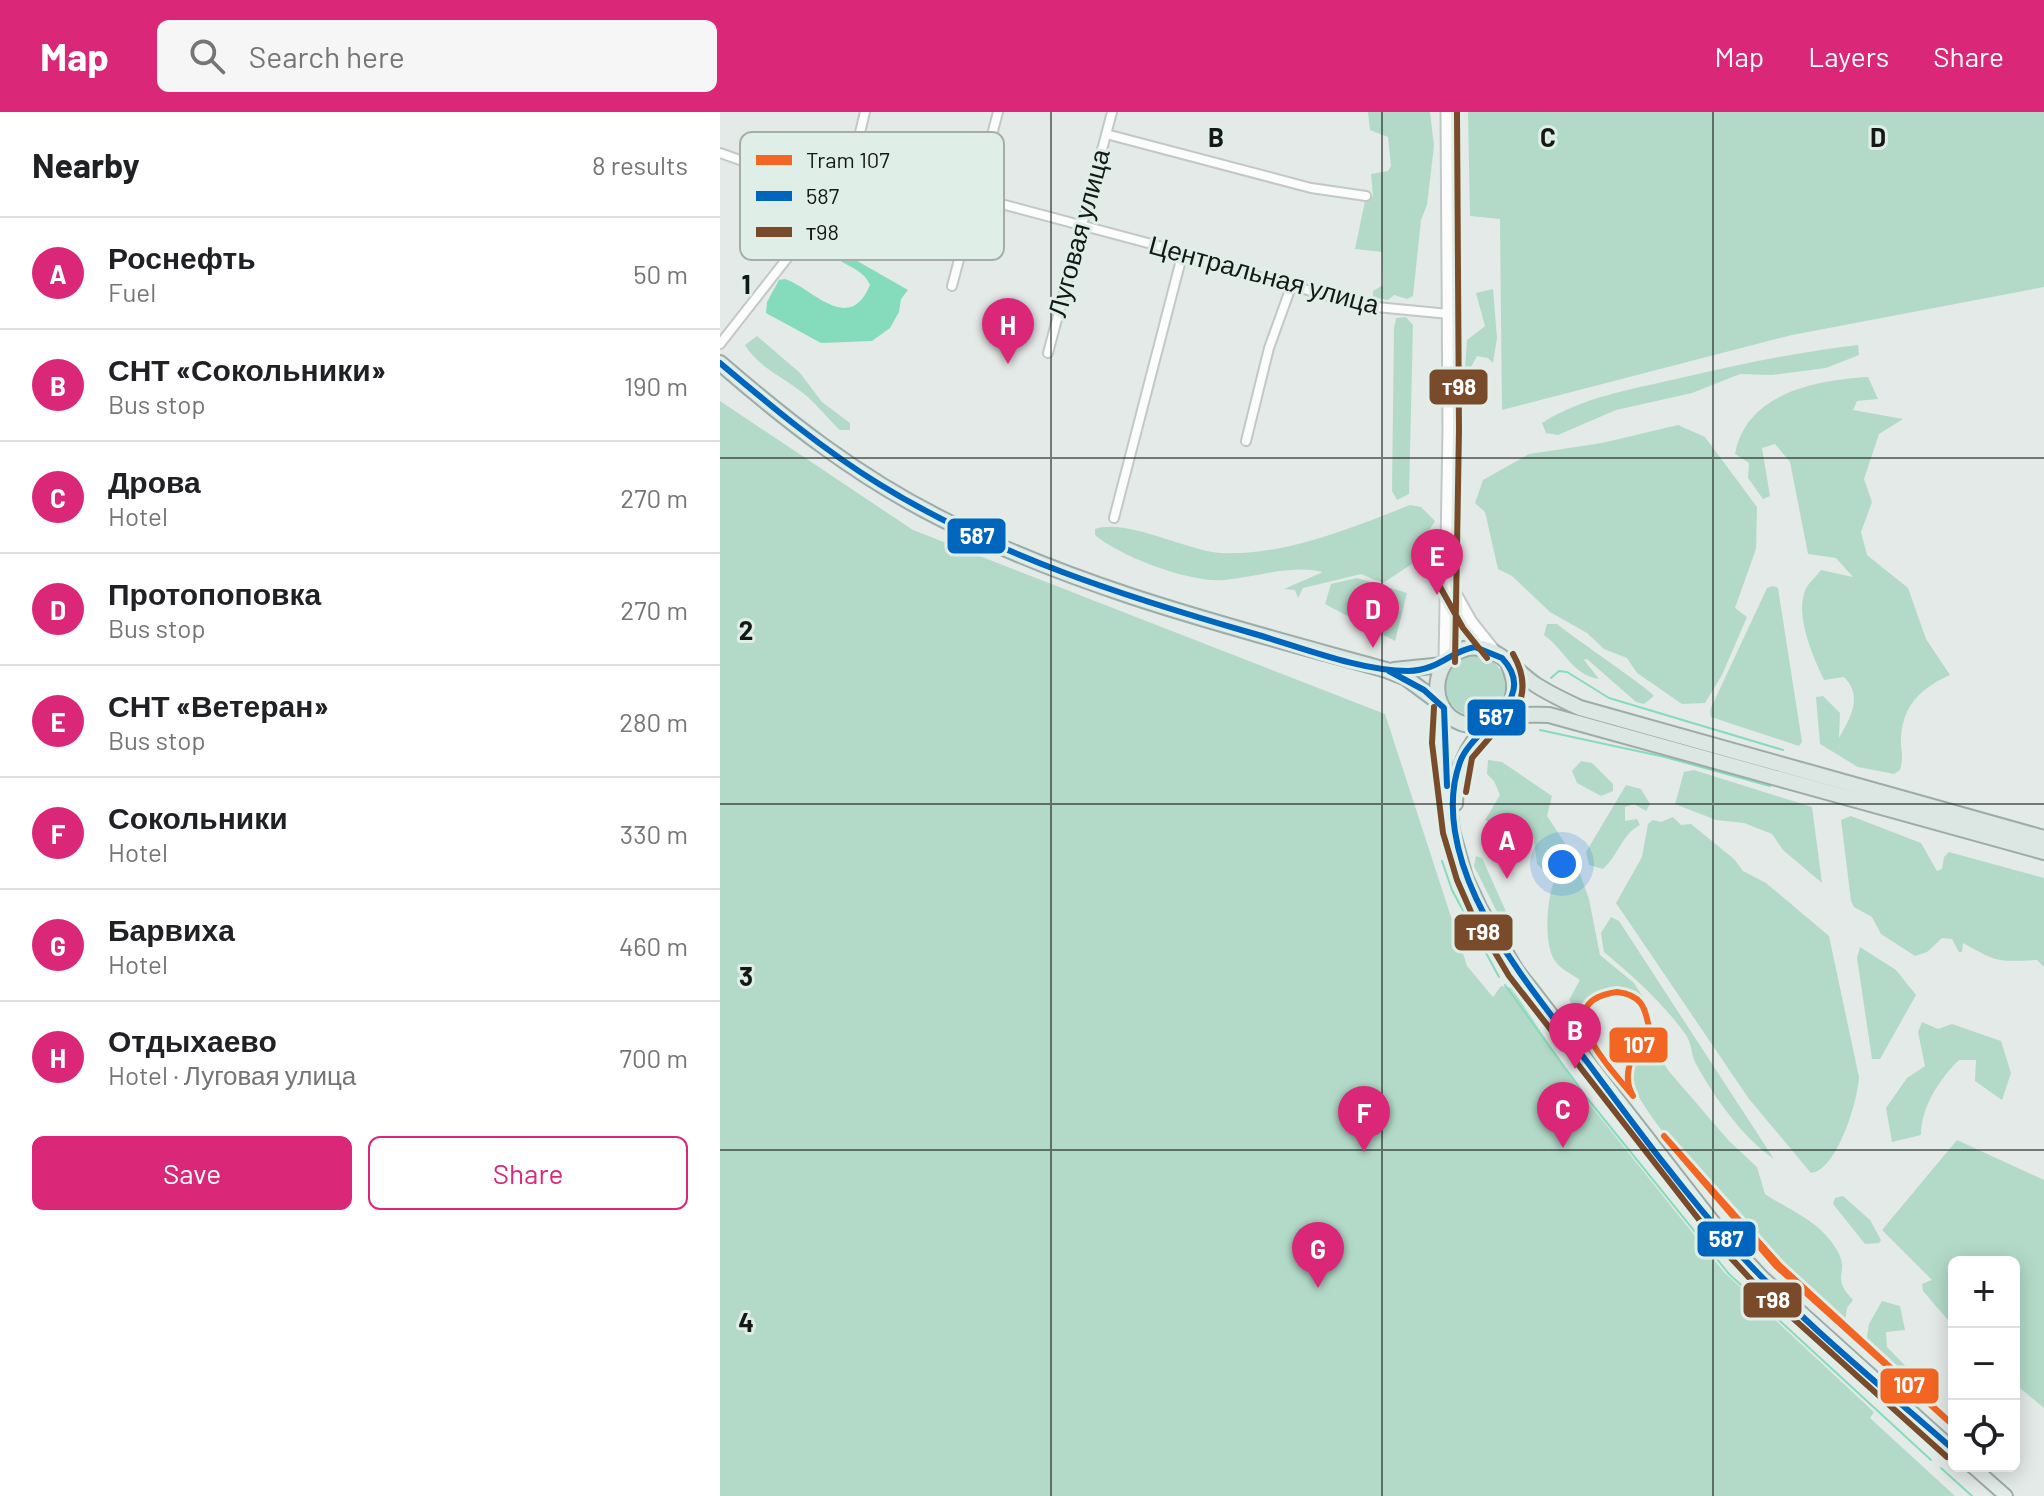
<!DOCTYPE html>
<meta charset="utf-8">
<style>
:root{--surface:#fff;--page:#f6f6f6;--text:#202124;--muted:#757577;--line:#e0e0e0;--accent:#db2777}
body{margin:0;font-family:Barlow,sans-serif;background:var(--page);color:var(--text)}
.controls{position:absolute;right:24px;bottom:24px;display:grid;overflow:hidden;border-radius:12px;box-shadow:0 4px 20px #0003}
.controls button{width:72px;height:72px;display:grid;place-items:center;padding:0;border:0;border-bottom:2px solid var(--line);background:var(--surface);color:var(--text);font:40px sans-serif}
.you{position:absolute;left:842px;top:752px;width:28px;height:28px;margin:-20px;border:6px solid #fff;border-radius:50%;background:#1a73e8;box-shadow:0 0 0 12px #1a73e833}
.badge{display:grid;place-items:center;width:52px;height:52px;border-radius:50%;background:var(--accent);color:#fff;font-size:26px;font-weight:700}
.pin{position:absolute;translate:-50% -66px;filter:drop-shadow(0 2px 4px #0008)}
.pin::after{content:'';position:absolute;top:42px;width:28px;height:24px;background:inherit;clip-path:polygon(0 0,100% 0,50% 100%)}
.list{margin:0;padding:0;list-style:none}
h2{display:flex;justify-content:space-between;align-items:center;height:104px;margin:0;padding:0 32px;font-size:34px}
h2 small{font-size:26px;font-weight:400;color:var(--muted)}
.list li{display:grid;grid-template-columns:52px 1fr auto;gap:24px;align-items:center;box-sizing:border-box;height:112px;padding:0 32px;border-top:2px solid var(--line)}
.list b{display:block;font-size:30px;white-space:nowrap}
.list p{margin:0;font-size:26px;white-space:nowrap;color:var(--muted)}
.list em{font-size:26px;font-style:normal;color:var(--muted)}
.actions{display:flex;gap:16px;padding:24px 32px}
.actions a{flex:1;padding:18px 0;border:2px solid var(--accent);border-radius:12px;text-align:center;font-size:28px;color:var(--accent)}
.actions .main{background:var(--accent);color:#fff}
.icon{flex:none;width:44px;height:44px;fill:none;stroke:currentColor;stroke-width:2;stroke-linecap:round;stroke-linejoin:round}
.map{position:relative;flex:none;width:1324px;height:1384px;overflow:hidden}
header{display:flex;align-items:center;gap:48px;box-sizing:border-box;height:112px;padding:0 40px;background:var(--accent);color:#fff}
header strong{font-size:38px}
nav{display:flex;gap:44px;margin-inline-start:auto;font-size:28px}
.search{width:560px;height:72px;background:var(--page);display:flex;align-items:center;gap:20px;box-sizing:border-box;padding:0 28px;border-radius:12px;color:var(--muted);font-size:30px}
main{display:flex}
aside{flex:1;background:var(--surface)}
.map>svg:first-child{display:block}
</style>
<header>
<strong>Map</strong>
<div class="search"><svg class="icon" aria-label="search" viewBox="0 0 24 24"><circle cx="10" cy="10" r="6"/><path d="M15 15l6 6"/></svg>Search here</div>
<nav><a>Map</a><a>Layers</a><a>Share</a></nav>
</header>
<main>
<aside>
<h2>Nearby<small>8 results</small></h2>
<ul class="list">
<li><span class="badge">A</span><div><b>Роснефть</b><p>Fuel</p></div><em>50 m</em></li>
<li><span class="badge">B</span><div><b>СНТ «Сокольники»</b><p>Bus stop</p></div><em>190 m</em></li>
<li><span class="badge">C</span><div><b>Дрова</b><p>Hotel</p></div><em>270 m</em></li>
<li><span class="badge">D</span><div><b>Протопоповка</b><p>Bus stop</p></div><em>270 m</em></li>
<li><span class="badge">E</span><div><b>СНТ «Ветеран»</b><p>Bus stop</p></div><em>280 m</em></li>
<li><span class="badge">F</span><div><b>Сокольники</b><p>Hotel</p></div><em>330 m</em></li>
<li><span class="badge">G</span><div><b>Барвиха</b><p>Hotel</p></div><em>460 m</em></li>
<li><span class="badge">H</span><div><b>Отдыхаево</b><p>Hotel · Луговая улица</p></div><em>700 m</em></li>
</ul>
<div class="actions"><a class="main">Save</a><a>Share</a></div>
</aside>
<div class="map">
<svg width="1324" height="1384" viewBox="0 0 1324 1384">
<rect width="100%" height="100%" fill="#e4eae7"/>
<path fill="#b3dac9" d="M648,0H710L714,34L707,93L701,108L693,184L687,187L674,183L668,188L653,185V179L663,173L662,140L635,137L645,89L653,84L651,62L668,59L671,54L668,25L650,18Z
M748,0H1324V175L1072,223L782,298L780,107L750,104Z
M773,177L777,226L773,251L768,246L757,244L751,255L745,256L747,228L765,214L756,181Z
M686,205L693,213L689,382L677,388L672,379L674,216L676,206Z
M37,224L80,261L102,290L130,311V318H120C107,306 97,292 83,281C63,265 38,255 25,233Z
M1138,233L1139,243L1106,256L1052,263L1020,262L972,281L896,298L838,323L826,321L822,311C863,285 909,278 956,267C1017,253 1076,240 1138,233Z
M1148,265L1158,287L1137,289L1133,298L1183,307L1159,322L1144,367L1152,390L1141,420L1147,443L1188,476L1206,527L1230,563C1199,577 1180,596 1181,633C1182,643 1183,647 1180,658L1174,662L1138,655L1100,632L1096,585L1103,584L1120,601L1119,626C1131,605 1143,584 1124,565L1104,568C1093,545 1075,504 1085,479C1087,472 1097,464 1101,458L1133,465L1116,446L1088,442L1070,350L1055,332L1042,336L1050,384L1043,387L1028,366L1029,351L1015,342C1026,281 1096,268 1148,265Z
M0,289L193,418L665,602L747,854L773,885L781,874L792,876L863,984L1004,1160L1154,1300L1150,1306L1235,1384H0Z
M958,313L985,325L1037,395L1036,437L1015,496L1027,505L1002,563L985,591L962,592L917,561L907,546L884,537L867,521L830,500L792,464L778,457L765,400L755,391L763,368L809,342L882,331Z
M690,393L701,395L715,409L708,420L707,442L663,471L641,462L583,476L578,486L575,478L564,477L603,460C571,452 537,465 504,468C470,471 401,445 375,423V417C406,406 465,438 500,441C566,444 631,416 690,393Z
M637,466L687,481L675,529L605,492L611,472Z
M1053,474L1058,476L1082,630L1079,634L991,605L990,598L1047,476Z
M827,512H837C851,524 931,578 934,584L924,592L916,590L867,547L864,548L879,567C852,563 845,538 824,523Z
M725 574a30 30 0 1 1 60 0a30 30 0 1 1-60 0Z
M768,648L782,650L832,684L827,704L854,745L869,787L880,843L914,871L928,893C897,869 886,869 858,898L849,888L860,868C852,862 840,857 835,849C823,831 827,788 834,769L817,752L814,727L765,708L780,683L774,669L767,662Z
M861,649L872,651L893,672V679L881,684L857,671L852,659Z
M974,658L1092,695L1102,771L1063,738L1052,722L1024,711L996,708L955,692L964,660Z
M906,673L921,677L930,692L926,699L914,692L905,695V709L917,707L920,713C901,723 899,743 883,757L869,753L866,740Z
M1131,704L1201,731L1217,759L1222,757L1224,745L1229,740L1324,766V855L1317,848C1276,850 1277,850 1243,831L1242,840H1239L1232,827L1222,826L1207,840L1195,844L1161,822L1152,805L1134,795L1131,789L1121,708Z
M953,705L961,713L971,712L1014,747L1023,759L1046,771L1109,824L1139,965C1138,988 1117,1059 1091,1061L1029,987L896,791L922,745L928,712L933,708L941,710Z
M756,744L762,746L792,813L791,818H786L754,754Z
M891,805L899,809L1054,1047C1023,1026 994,985 976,952C971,943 972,932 966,923C943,891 914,865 884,840L881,821Z
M1140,835L1176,858L1196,883L1160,947H1152L1137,846Z
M1202,910L1218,917L1232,912L1281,929L1291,961L1282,988L1255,969L1256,948H1239C1219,967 1201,996 1201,1023L1172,1030L1166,996L1187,966L1205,954L1198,920Z
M934,925L936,938L947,957L1009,1029L1037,1055L1045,1082C1072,1100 1103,1110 1119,1142C1129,1163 1110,1164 1133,1188L1127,1196L1125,1209L1115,1206C1078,1170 916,1008 911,965C910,950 921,937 928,926Z
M1237,1028L1324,1068V1296L1294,1271V1150H1234V1215L1203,1179L1202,1172L1212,1168L1162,1118Z
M1123,1084L1150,1108L1161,1128L1159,1131L1145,1132L1113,1092L1115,1086Z
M1162,1189L1180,1194L1185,1218L1166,1220L1167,1235L1207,1276L1206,1283L1146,1230L1149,1212Z"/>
<path fill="#85dcbc" d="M111,134L188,178L181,187L179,200L170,216L152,229L101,231L46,201L47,190L59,168L65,167C91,175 129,224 150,173C142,154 120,154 109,139Z"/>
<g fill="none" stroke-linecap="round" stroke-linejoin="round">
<path stroke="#85dcbc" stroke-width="2" d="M831,566L839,559L847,560L889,586L1063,638
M820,618L945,645L1050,674
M722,749L732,778L779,865
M785,873L867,986L1009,1162L1211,1348
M1221,1356L1252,1384"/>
<g stroke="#c2c8c5" stroke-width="12">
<path id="minor" d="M386,22L591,76L646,84
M0,41L71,66L85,92L83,126
M145,88L136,37L145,0
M85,92L115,104
M232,174L278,0
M0,232L83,126L145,88L187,72L214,74L439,134L462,144L646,194L729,202
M328,241L392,0
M526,329L549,236L571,175
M394,406L462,144"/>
</g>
<g stroke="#c2c8c5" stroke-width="15">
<path id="secondary" d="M729,471L751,510L775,540
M725,550L729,318L727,0"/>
</g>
<g stroke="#9daca6" stroke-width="16">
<path id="primary" d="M724,596L722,631L733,719L746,765L760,795L797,858L1005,1125L1042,1165L1234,1338
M736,692C737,656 742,636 769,611
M1252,1354L1286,1384"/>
</g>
<g stroke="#9daca6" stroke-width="18">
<path id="trunk" d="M0,251C68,310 137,364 218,405C357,477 515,516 666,558L686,566L721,592
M674,558L723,553
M777,606C795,593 798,574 789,554
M1324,726L860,596C845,589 830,582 816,573C799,562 782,539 761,536C715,529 699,598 744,612C761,617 776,607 792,604C804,602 816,603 829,603L1324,740"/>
</g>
<use href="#minor" stroke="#fbfcfb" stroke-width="8"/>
<use href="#secondary" stroke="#fbfcfb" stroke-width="11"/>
<use href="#primary" stroke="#e3ece8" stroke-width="12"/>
<use href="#trunk" stroke="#dce6e2" stroke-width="14"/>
<g stroke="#e0eee8" stroke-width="12">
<path id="bus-1" d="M0,251C51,294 102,337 159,372C274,443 406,485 535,522C580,535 641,559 688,559C720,558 730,539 755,535L782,546C822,589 752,615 740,650C724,694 737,745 756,786C784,846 828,899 868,951C915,1014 962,1078 1015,1137C1082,1210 1160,1273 1234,1338
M669,559L704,578L724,596L727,674"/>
</g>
<g stroke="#e0eee8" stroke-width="12">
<path id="bus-2" d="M719,473L743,516L767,546
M735,550L739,318L737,0
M714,595L712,631L723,721L737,768L751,800L789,864L998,1132L1035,1172L1227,1345
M780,617C805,595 809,570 793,542
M746,680L752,646L777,617"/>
</g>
<use href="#bus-1" stroke="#0065bd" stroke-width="6"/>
<use href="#bus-2" stroke="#7a4b2a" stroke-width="6"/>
<g stroke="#e0eee8" stroke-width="12">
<path id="tram-1" d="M897,880C921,883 925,894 929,916C916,937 899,960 913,984C893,959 824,890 897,880Z
M944,1024L1059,1153L1234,1314L1056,1154Z"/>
</g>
<use href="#tram-1" stroke="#f26522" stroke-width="6"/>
</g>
<path fill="none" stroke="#141917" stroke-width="2" stroke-opacity="0.55" d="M331,0V1384M662,0V1384M993,0V1384M0,346H1324M0,692H1324M0,1038H1324"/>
<g text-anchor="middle" stroke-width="6" stroke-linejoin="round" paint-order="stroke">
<g font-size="26" fill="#141917" stroke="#e0eee8">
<text transform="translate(359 121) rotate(-75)" y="9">Луговая улица</text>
<text transform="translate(544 163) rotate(15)" y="9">Центральная улица</text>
</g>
</g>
<rect x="20" y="20" width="264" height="128" rx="12" fill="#e0eee8" stroke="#a3aea9" stroke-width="2"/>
<rect x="36" y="43" width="36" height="10" fill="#f26522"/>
<rect x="36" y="79" width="36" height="10" fill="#0065bd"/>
<rect x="36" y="115" width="36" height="10" fill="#7a4b2a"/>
<g font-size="22" fill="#141917">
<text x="86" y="56">Tram 107</text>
<text x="86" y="92">587</text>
<text x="86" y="128">т98</text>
</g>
<g font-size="26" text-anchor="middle" font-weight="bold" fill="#141917" stroke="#e0eee8" stroke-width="6" stroke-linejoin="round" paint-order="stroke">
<text x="496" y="35">B</text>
<text x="828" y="35">C</text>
<text x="1158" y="35">D</text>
<text x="26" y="182">1</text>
<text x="26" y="528">2</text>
<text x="26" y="874">3</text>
<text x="26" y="1220">4</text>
</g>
<g stroke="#e0eee8" stroke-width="3">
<rect x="708" y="256" width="61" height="38" rx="8" fill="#7a4b2a"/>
<rect x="226" y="405" width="61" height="38" rx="8" fill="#0065bd"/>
<rect x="746" y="586" width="61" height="39" rx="8" fill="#0065bd"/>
<rect x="733" y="801" width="61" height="39" rx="8" fill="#7a4b2a"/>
<rect x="888" y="914" width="61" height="38" rx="8" fill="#f26522"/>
<rect x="976" y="1108" width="61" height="38" rx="8" fill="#0065bd"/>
<rect x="1022" y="1169" width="61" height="38" rx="8" fill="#7a4b2a"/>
<rect x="1159" y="1255" width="61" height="38" rx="8" fill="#f26522"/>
</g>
<g font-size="22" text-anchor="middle" font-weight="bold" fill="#fff">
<text x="739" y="283">т98</text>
<text x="257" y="432">587</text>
<text x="776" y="613">587</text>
<text x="763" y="828">т98</text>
<text x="919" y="941">107</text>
<text x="1006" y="1135">587</text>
<text x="1053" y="1196">т98</text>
<text x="1189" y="1281">107</text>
</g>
</svg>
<div class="controls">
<button>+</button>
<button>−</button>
<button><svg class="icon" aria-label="locate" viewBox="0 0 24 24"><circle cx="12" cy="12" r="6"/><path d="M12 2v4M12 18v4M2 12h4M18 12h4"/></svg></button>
</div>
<div class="you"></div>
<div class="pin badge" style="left:787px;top:767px">A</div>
<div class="pin badge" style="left:855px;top:957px">B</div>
<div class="pin badge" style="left:843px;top:1036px">C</div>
<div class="pin badge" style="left:653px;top:536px">D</div>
<div class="pin badge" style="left:717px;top:483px">E</div>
<div class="pin badge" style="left:644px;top:1040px">F</div>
<div class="pin badge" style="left:598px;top:1176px">G</div>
<div class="pin badge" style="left:288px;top:252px">H</div>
</div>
</main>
